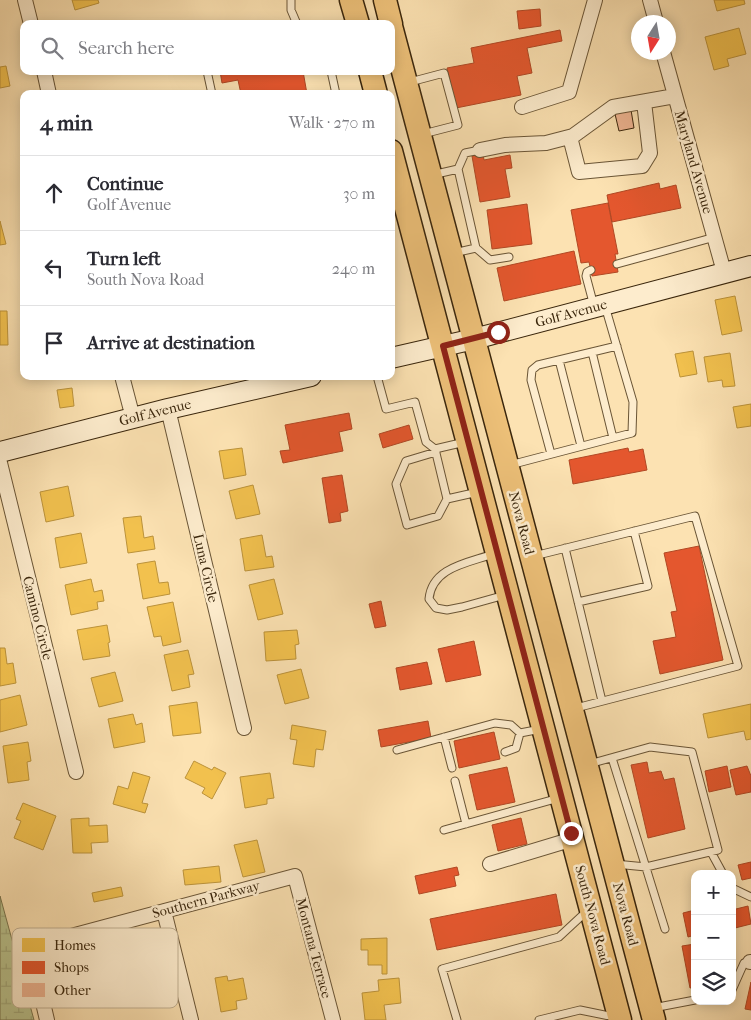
<!DOCTYPE html>
<meta charset="utf-8">
<style>
:root{--surface:#fff;--page:#f2f2f3;--text:#2b2b33;--muted:#7c7c81;--line:#e1e1e2}
body{margin:0;font-family:"IM FELL French Canon",serif;background:var(--page);color:var(--text)}
.controls{position:absolute;right:15px;bottom:15px;display:grid;overflow:hidden;border-radius:10px;box-shadow:0 2px 12px #0003}
.controls button{width:45px;height:45px;display:grid;place-items:center;padding:0;border:0;border-bottom:1px solid var(--line);background:var(--surface);color:var(--text);font:25px sans-serif}
.compass{position:absolute;left:631px;top:15px;width:45px;height:45px;border-radius:50%;background:var(--surface);box-shadow:0 2px 12px #0003;rotate:191deg}
.stop{position:absolute;width:15px;height:15px;margin:-11px;border:4px solid #8f2418;border-radius:50%;background:#fff}
.stop.end{background:#8f2418;border-color:#fff;box-shadow:0 1px 5px #0008}
.list{margin:0;padding:0;list-style:none}
h2{display:flex;justify-content:space-between;align-items:center;height:65px;margin:0;padding:0 20px;font-size:21px}
h2 small{font-size:16px;font-weight:400;color:var(--muted)}
.list li{display:grid;grid-template-columns:32px 1fr auto;gap:15px;align-items:center;box-sizing:border-box;height:75px;padding:0 20px;border-top:1px solid var(--line)}
.list b{display:block;font-size:19px;white-space:nowrap}
.list p{margin:0;font-size:16px;white-space:nowrap;color:var(--muted)}
.list em{font-size:16px;font-style:normal;color:var(--muted)}
.icon{flex:none;width:28px;height:28px;fill:none;stroke:currentColor;stroke-width:2;stroke-linecap:round;stroke-linejoin:round}
.map{position:relative;flex:none;width:751px;height:1020px;overflow:hidden}
.search{position:absolute;background:var(--surface);box-shadow:0 2px 12px #0003;left:20px;top:20px;width:375px;height:55px;display:flex;align-items:center;gap:12px;box-sizing:border-box;padding:0 18px;border-radius:10px;color:var(--muted);font-size:19px}
.panel{position:absolute;background:var(--surface);box-shadow:0 2px 12px #0003;left:20px;top:90px;width:375px;height:290px;border-radius:10px}
.map>svg:first-child{display:block}
</style>
<div class="map">
<svg width="751" height="1020" viewBox="0 0 751 1020">
<defs>
<pattern id="wetland-marsh" width="20" height="14" patternUnits="userSpaceOnUse" patternTransform="scale(1.25)"><rect width="20" height="14" fill="#bac48f"/><path d="M1 5h8M5 5V1M11 12h8M15 12V8" fill="none" stroke="#a1a87a"/></pattern>
</defs>
<rect width="100%" height="100%" fill="#fce2b2"/>
<filter id="stains"><feTurbulence type="fractalNoise" baseFrequency=".004" numOctaves="4"/><feColorMatrix values="0 0 0 0 .2 0 0 0 0 .09 0 0 0 0 .02 0 0 0 .5 -.17"/></filter>
<radialGradient id="worn" r=".72"><stop offset=".6" stop-color="#630" stop-opacity="0"/><stop offset="1" stop-color="#630" stop-opacity=".3"/></radialGradient>
<path fill="url(#wetland-marsh)" stroke="#7a754e" d="M0,896L34,1020H0Z"/>
<path fill="#f2c14e" stroke="#bb923a" d="M72,0H98L99,3L75,10Z
M714,0H744L745,4L717,11Z
M739,28L746,54L727,59L729,66L714,70L705,37Z
M6,66L10,86L0,88V67Z
M0,221L6,244L0,245Z
M735,296L742,331L722,335L715,300Z
M0,311H7L8,345H0Z
M693,351L697,374L680,377L675,354Z
M730,353L735,386L723,387L722,380L708,382L704,357Z
M72,388L74,406L60,408L57,390Z
M751,404V426L737,428L733,407Z
M242,448L246,475L224,479L219,451Z
M253,485L260,514L236,519L229,491Z
M68,486L74,516L46,522L40,492Z
M141,516L144,538L153,536L155,549L128,553L123,518Z
M81,533L87,563L60,568L55,538Z
M262,535L266,557L272,556L274,567L245,571L240,539Z
M155,561L159,583L168,582L170,594L143,599L137,564Z
M91,579L94,592L102,590L104,601L97,602L98,609L71,615L65,585Z
M274,579L283,614L258,620L249,585Z
M173,602L181,642L163,646L161,636L154,637L147,607Z
M107,625L110,642L108,643L110,656L83,660L77,630Z
M297,630L299,644L295,645L296,659L266,661L264,632Z
M0,648H5L7,664L13,663L16,683L0,686Z
M188,650L194,674L188,675L190,687L172,691L164,655Z
M301,669L309,698L285,704L277,675Z
M115,672L123,701L99,707L91,678Z
M20,695L27,725L0,732V700Z
M197,702L201,733L173,736L169,706Z
M751,704V739L746,740L744,731L708,738L703,714Z
M133,714L136,725L142,723L145,742L114,748L108,719Z
M292,725L326,731L323,750L316,749L314,767L293,764L297,740L290,739Z
M28,742L31,761L27,762L29,780L8,783L3,746Z
M194,761L212,770L214,767L226,773L212,799L202,793L205,788L185,778Z
M133,772L150,777L142,803L148,804L145,813L113,804L118,786L128,789Z
M270,773L274,798L267,799V804L245,808L240,777Z
M23,803L56,816L43,850L14,838L21,821L16,819Z
M89,818V826L107,825L108,842L91,843L92,853H73L71,819Z
M257,840L265,872L243,877L234,845Z
M219,866L221,882L185,885L183,870Z
M121,887L123,896L94,902L92,893Z
M387,938V974H382V965H368V950H361V939Z
M227,976L228,981L243,978L247,999L236,1001L237,1009L221,1012L215,978Z
M399,978L401,1003L384,1005L386,1020H365L362,993L379,991L378,980Z"/>
<path fill="#e4572e" stroke="#b14824" d="M540,9L541,26L519,29L517,11Z
M560,30L562,41L527,48L532,73L517,76L521,95L456,108L447,68L474,63L471,48Z
M220,71H303L307,94H241L238,80L222,83Z
M483,154L484,160L510,155L512,168L505,169L510,197L480,202L472,156Z
M659,183L660,189L676,185L681,208L612,222L607,195Z
M608,203L618,254H615L618,272L592,276L589,262L581,263L571,210Z
M527,204L532,244L492,249L487,210Z
M574,251L581,284L504,301L497,268Z
M349,413L352,429L339,432L343,451L283,463L280,451L290,450L285,425Z
M409,425L413,439L383,448L379,434Z
M628,448L629,452L643,449L647,470L573,484L569,460Z
M342,475L348,511L340,513L341,521L329,523L322,478Z
M699,546L723,660L660,674L653,641L676,637L671,612L677,611L664,553Z
M381,601L386,626L375,628L369,604Z
M474,641L481,675L446,682L438,649Z
M427,662L432,684L400,690L396,668Z
M428,721L431,738L381,747L378,730Z
M494,732L500,759L459,768L454,741Z
M647,762L649,773L661,771L664,780L674,778L685,829L648,838L631,765Z
M727,766L731,787L709,792L705,771Z
M747,766L751,776V792L736,795L730,770Z
M507,767L515,802L477,810L469,775Z
M521,818L527,844L498,851L492,825Z
M751,862V878L742,880L738,865Z
M457,867L459,875L454,876L456,886L419,894L415,876Z
M556,894L562,925L437,950L430,919Z
M748,906L751,924L735,928L732,910Z
M695,910V935L688,937L683,913Z
M695,944V987L690,988L682,946Z
M751,982V1010L745,1009Z"/>
<path fill="#efb592" stroke="#3a260c" d="M631,110L634,128L619,131L615,114Z"/>
<g fill="none" stroke-linecap="round" stroke-linejoin="round">
<g stroke="#6a5536" stroke-width="9">
<path id="lane" d="M291,0V10L297,24
M207,71L212,94
M331,71L336,94
M410,82L444,73L458,125L423,134
M458,169L465,153L480,150
M432,175L458,169L476,248L454,253
M476,248L490,260L509,257
M617,264L715,237
M591,270L587,272L586,276L594,306
M592,352L613,438
M559,360L581,446
M377,376L386,409L415,402L426,442L435,449
M465,442L435,449L447,499L478,492
M436,452L406,461L396,484L407,525L438,516L447,499
M551,454L531,380L532,370L538,365L617,346
M510,465L632,433L633,402L605,306
M565,548L602,701
M493,554C468,563 432,567 429,599L436,608L447,610L462,607L505,595
M534,556L695,516L738,666L576,708
M578,602L648,586L634,531
M444,737L452,768
M397,750L495,723L511,725L520,733L541,729
M505,752L516,748L520,733
M612,758L665,929
M589,764L650,747L692,752L718,850L646,867L615,864
M455,781L466,824
M444,830L559,798
M711,852L723,874
M732,888L751,897
M732,990L744,963L750,962
M653,1008L695,1000
M457,1020L442,969L559,937L587,911
M539,1020L580,1010L614,1017"/>
</g>
<g stroke="#6a5536" stroke-width="16">
<path id="street" d="M25,0L31,24
M650,0L656,22
M663,52L724,272
M44,71L49,94
M522,107L569,92L595,0
M570,137L579,172L642,166L650,153L644,102
M480,150L505,145L546,143L573,136L613,107L675,96
M122,376L133,418
M168,409L244,728
M0,463L76,772
M490,864L573,839
M164,911L191,1020
M750,962H751
M47,1020L30,947L295,876L333,1020"/>
</g>
<g stroke="#3a260c" stroke-width="22">
<path id="secondary" d="M391,358L474,339L751,266
M0,452L168,409L311,376"/>
</g>
<g stroke="#3a260c" stroke-width="25">
<path id="primary" d="M351,0L358,24
M385,0L391,24
M391,26L654,1020
M370,71L376,94
M391,151L620,1020"/>
</g>
<use href="#lane" stroke="#fdeccd" stroke-width="7"/>
<use href="#street" stroke="#fdeccd" stroke-width="14"/>
<use href="#secondary" stroke="#fdeccd" stroke-width="20"/>
<use href="#primary" stroke="#eec179" stroke-width="22"/>
</g>
<g fill="none" stroke-linecap="round" stroke-linejoin="round">
<path stroke="#8f2418" stroke-width="6" d="M498,332L443,346L571,833"/>
</g>
<g text-anchor="middle" stroke-width="5" stroke-linejoin="round" paint-order="stroke">
<g font-size="14" fill="#3a260c" stroke="#fdeccd">
<text transform="translate(694 162) rotate(74)" y="5">Maryland Avenue</text>
<text transform="translate(571 313) rotate(-15)" y="5">Golf Avenue</text>
<text transform="translate(155 412) rotate(-14)" y="5">Golf Avenue</text>
<text transform="translate(522 523) rotate(75)" y="5">Nova Road</text>
<text transform="translate(206 568) rotate(77)" y="5">Luna Circle</text>
<text transform="translate(38 618) rotate(76)" y="5">Camino Circle</text>
<text transform="translate(206 899) rotate(-15)" y="5">Southern Parkway</text>
<text transform="translate(626 914) rotate(75)" y="5">Nova Road</text>
<text transform="translate(593 915) rotate(75)" y="5">South Nova Road</text>
<text transform="translate(314 948) rotate(75)" y="5">Montana Terrace</text>
</g>
</g>
<rect x="12" y="928" width="166" height="80" rx="8" fill="#fdeccd" stroke="#c2b193" stroke-width="1"/>
<rect x="22" y="938" width="23" height="14" fill="#f2c14e"/>
<rect x="22" y="961" width="23" height="13" fill="#e4572e"/>
<rect x="22" y="983" width="23" height="14" fill="#efb592"/>
<g font-size="14" fill="#3a260c">
<text x="54" y="950">Homes</text>
<text x="54" y="972">Shops</text>
<text x="54" y="995">Other</text>
</g>
<rect width="100%" height="100%" filter="url(#stains)"/>
<rect width="100%" height="100%" fill="url(#worn)"/>
</svg>
<div class="controls">
<button>+</button>
<button>−</button>
<button><svg class="icon" aria-label="layers" viewBox="0 0 24 24"><path d="M12 4l9 5-9 5-9-5zM3 14l9 5 9-5"/></svg></button>
</div>
<svg class="compass" viewBox="-18 -18 36 36"><path d="M0-13l5 13h-10z" fill="#e53935"/><path d="M0 13l5-13h-10z" fill="#7c7c81"/></svg>
<div class="stop" style="left:498px;top:332px"></div>
<div class="stop end" style="left:571px;top:833px"></div>
<div class="search"><svg class="icon" aria-label="search" viewBox="0 0 24 24"><circle cx="10" cy="10" r="6"/><path d="M15 15l6 6"/></svg>Search here</div>
<section class="panel">
<h2>4 min<small>Walk · 270 m</small></h2>
<ul class="list">
<li><svg class="icon" aria-label="ahead" viewBox="0 0 24 24"><path d="M12 20V5M6 11l6-6 6 6"/></svg><div><b>Continue</b><p>Golf Avenue</p></div><em>30 m</em></li>
<li><svg class="icon" aria-label="left" viewBox="0 0 24 24"><path d="M17 20v-9H6M10 6l-5 5 5 5"/></svg><div><b>Turn left</b><p>South Nova Road</p></div><em>240 m</em></li>
<li><svg class="icon" aria-label="arrive" viewBox="0 0 24 24"><path d="M6 21V4h12l-3 4 3 4H6"/></svg><div><b>Arrive at destination</b></div></li>
</ul>
</section>
</div>
